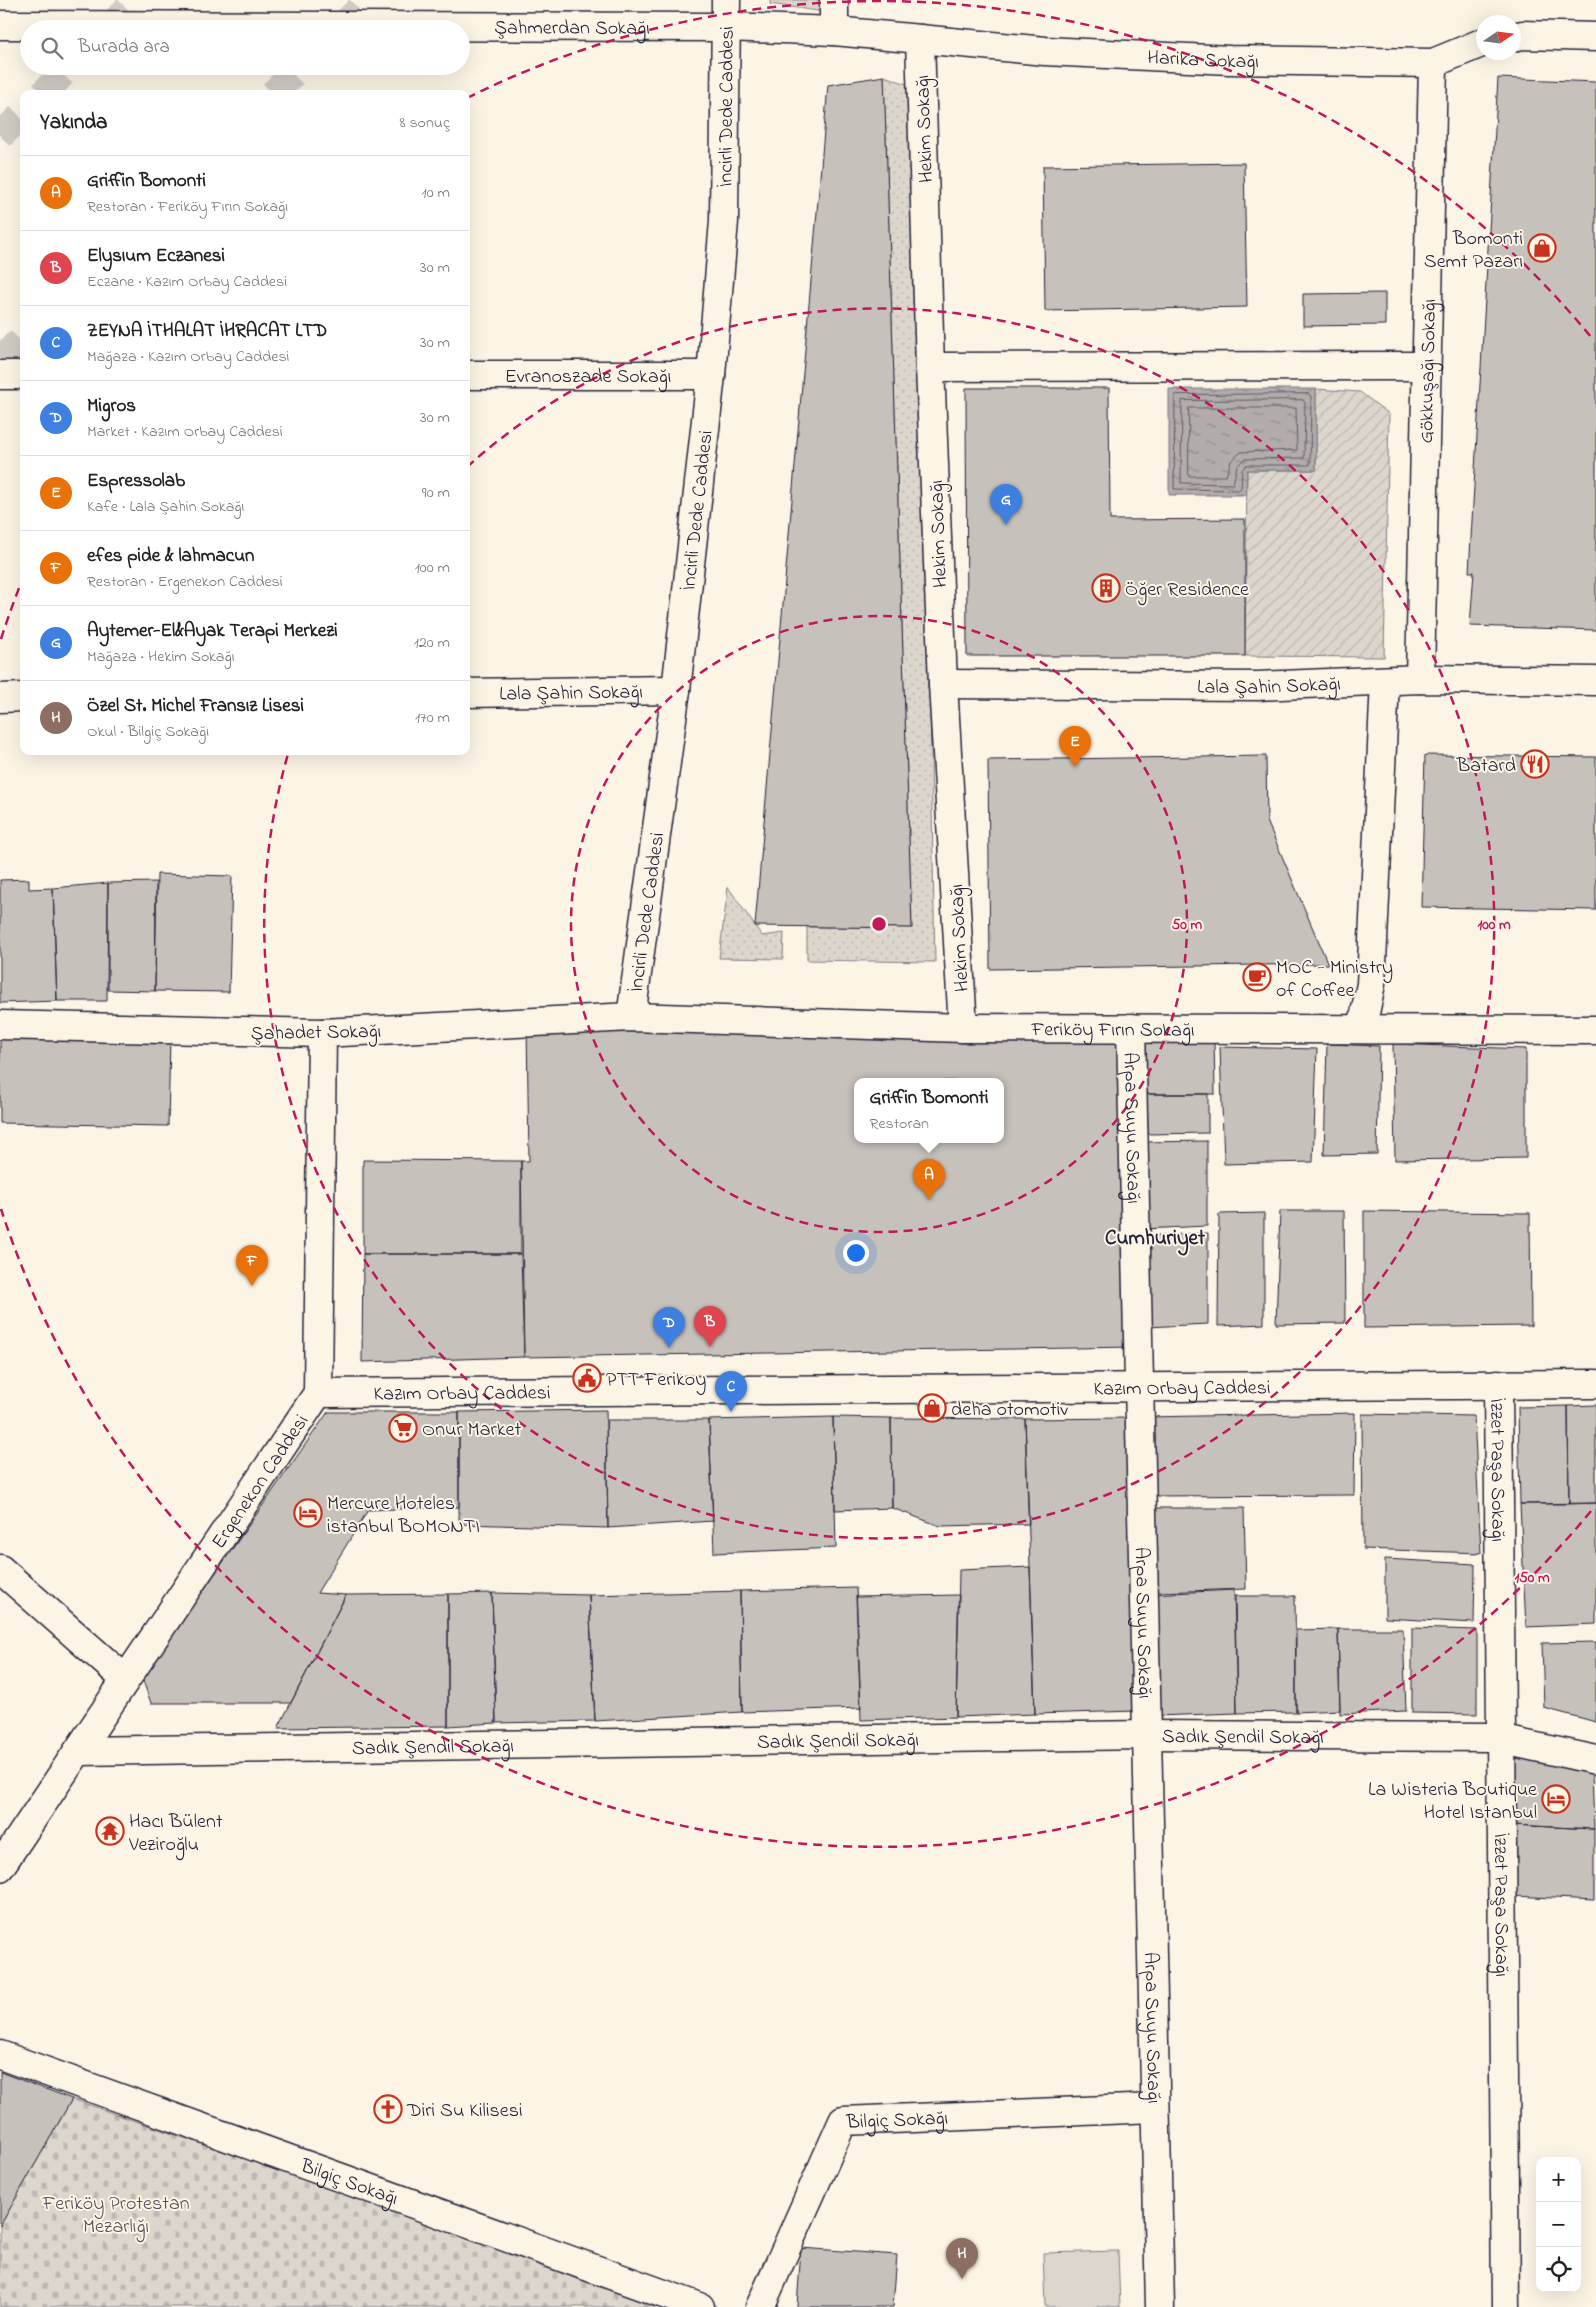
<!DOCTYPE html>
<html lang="tr">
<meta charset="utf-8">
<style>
:root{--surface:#fff;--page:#f6f6f6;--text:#222;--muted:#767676;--line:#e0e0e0;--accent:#db2777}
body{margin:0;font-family:"Indie Flower",sans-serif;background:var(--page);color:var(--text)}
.controls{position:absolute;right:15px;bottom:15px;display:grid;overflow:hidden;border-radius:10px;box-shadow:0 5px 20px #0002}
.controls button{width:45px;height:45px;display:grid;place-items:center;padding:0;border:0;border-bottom:1px solid var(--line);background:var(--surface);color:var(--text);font:25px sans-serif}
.compass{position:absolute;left:1476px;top:15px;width:45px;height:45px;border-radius:50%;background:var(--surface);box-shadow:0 5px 20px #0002;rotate:77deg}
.you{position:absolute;left:855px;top:1252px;width:18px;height:18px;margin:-12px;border:4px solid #fff;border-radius:50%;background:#1a73e8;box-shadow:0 0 0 8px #1a73e833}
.badge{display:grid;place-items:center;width:32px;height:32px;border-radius:50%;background:var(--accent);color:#fff;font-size:16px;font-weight:700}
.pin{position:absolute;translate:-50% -41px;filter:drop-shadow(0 1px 2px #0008)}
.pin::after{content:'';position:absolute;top:26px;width:18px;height:15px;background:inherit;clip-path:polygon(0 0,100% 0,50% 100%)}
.popup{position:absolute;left:854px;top:1078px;width:150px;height:65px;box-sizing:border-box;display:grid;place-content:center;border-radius:10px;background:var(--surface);filter:drop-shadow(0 1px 4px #0005);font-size:16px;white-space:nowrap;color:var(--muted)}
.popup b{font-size:19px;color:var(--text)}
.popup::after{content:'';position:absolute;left:50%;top:100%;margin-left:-10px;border:10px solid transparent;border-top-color:var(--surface)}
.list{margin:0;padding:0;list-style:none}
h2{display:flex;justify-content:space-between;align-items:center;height:65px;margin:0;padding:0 20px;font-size:21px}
h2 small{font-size:16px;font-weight:400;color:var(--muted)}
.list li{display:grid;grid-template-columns:32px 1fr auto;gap:15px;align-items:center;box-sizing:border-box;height:75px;padding:0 20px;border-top:1px solid var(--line)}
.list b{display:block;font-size:19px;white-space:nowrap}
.list p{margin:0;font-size:16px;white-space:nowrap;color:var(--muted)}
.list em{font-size:16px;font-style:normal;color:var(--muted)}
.icon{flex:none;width:28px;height:28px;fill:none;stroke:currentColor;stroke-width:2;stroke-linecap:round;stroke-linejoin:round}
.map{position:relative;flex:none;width:1596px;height:2307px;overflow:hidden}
.search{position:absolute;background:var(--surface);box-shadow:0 5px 20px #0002;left:20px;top:20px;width:450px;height:55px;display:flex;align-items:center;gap:12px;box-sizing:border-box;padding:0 18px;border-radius:28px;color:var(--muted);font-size:19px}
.panel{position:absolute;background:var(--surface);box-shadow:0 5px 20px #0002;left:20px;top:90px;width:450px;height:665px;border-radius:10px}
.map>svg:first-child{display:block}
</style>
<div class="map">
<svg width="1596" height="2307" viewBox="0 0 1596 2307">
<defs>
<pattern id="grass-dots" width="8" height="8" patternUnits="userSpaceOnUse" patternTransform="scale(1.25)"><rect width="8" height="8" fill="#dcd6cc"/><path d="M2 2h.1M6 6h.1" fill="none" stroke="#bcb7b0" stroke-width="1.8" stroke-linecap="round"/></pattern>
<pattern id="cemetery-stones" width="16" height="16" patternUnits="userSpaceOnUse" patternTransform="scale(1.25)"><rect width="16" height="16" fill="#dcd6cc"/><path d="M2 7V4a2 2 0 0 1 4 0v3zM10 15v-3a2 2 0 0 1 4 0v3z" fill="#bcb7b0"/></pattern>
<pattern id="garden-furrows" width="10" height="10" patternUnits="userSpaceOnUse" patternTransform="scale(1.25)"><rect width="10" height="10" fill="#dcd6cc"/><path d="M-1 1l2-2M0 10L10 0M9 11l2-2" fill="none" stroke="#bcb7b0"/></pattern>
<pattern id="water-ripples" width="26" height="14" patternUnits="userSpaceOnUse" patternTransform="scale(1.25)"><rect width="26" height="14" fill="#b2adab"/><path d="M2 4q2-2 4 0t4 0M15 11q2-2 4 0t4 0" fill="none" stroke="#908c8c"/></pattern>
</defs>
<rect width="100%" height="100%" fill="#fcf5e5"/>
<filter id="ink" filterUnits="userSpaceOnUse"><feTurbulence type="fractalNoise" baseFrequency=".02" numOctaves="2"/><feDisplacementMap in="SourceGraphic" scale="10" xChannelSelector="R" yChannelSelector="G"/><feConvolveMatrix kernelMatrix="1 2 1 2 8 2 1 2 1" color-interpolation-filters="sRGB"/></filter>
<g filter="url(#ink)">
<path fill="url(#grass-dots)" stroke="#7f7c84" d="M884,76L918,88L935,962L807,960V927L912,928Z
M728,887L762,936L784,933L783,959L719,958Z"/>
<path fill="url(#cemetery-stones)" stroke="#7f7c84" d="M72,2099L672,2307H0V2226Z"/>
<path fill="#dcd6cc" stroke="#7f7c84" d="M770,0H831V13L770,4Z
M1118,2251L1120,2307H1045L1043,2253Z"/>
<path fill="url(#garden-furrows)" stroke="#7f7c84" d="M1316,389L1360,392L1389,414L1384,657L1245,656L1247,470H1316Z"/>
<path fill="url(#water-ripples)" stroke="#78757e" d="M1169,389H1316V470H1247L1246,495H1169Z"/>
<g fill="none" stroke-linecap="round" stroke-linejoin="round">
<path stroke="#5c5a68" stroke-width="1" d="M1309,394L1311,397L1310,465H1246L1242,470L1241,488L1239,490L1174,489L1175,395Z
M1303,400L1305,403L1304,458L1244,459L1237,466L1233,484L1181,483L1182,401Z
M1189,408H1296L1297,450L1241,452L1231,461L1226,476H1189Z"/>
</g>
<path fill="#c6c1bb" stroke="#22223b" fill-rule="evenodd" d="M884,76L912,928L755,926L828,85Z
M1498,78L1596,82V630L1470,626L1474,572H1469Z
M1244,163L1247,307L1045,311L1043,166Z
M1385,293V325L1303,326V294Z
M966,388H1109L1110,520L1245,519V656H967Z
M1425,755L1596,757V910L1421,907Z
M1266,756L1267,821L1328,964L990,969L988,760Z
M157,874L232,876L229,992L155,991Z
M29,879V889L53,888L57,1001L0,1003V880Z
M156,882L155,991L108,990V883Z
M108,883L107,1001H57L53,888Z
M527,1026L1128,1032L1136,1347L524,1357L521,1161H529ZM858,1081H1000V1139H858Z
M0,1036L170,1039L168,1126L0,1123Z
M1214,1039L1215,1094H1147L1145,1040Z
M1327,1044L1379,1046L1377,1154L1324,1155Z
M1393,1044L1526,1049V1158L1395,1160Z
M1220,1047L1317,1049L1313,1162L1224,1164Z
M1147,1094H1208V1133L1148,1134Z
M1207,1141V1226L1143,1229L1142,1142Z
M363,1160L521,1161V1254H363Z
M1280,1211H1344L1345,1323L1276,1324Z
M1364,1211L1530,1213L1531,1326L1364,1328Z
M1264,1213V1324L1218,1326L1219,1214Z
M1208,1233V1324L1147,1327L1143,1236Z
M363,1254H521L524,1357L362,1362Z
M1596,1405V1503L1569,1504L1568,1406Z
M1568,1406L1569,1504H1520L1518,1407Z
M606,1410L608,1528L459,1524V1412Z
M328,1412H459V1507L368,1510L317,1593L346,1595L291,1703H151L142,1678Z
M1355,1413L1354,1495L1152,1496L1148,1417Z
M1362,1414L1474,1416L1481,1553L1363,1549Z
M833,1417L891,1418L892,1508L835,1510Z
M833,1417L836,1548L714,1553L709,1420Z
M891,1418L1025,1419L1029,1524L940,1526L892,1508Z
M1128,1418L1137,1711L1035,1714L1025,1419Z
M606,1420H709L713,1521L608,1528Z
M1596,1503V1624L1526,1627L1520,1504Z
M1155,1508H1244L1246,1589L1157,1592Z
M1385,1559L1475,1564L1474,1623L1385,1618Z
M1030,1567L1035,1714L956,1717L959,1570Z
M856,1588L861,1708L742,1712L740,1591Z
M1234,1590L1237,1713L1156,1716L1151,1594Z
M740,1591L742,1712L595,1721L589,1595Z
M492,1593L589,1595L595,1721L496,1723Z
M492,1593L496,1723L448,1726V1594Z
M448,1594V1726L278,1728L346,1595Z
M959,1595L956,1717L861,1720L856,1597Z
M1235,1596H1295L1296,1712L1237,1713Z
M1412,1628L1477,1630V1714L1412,1713Z
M1338,1629H1403L1406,1711L1340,1714Z
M1338,1629L1340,1710L1296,1712V1630Z
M1596,1642V1722L1544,1708L1542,1643Z
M1511,1753L1592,1770L1594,1829L1512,1825Z
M1512,1825L1594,1829V1900L1513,1896Z
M0,2072L72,2099L0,2226Z
M801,2248L897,2255L893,2307H797Z"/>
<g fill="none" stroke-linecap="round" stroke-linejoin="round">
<path stroke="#d0cbc3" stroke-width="28" stroke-dasharray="28 14" stroke-linecap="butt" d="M108,29L136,0
M339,29L369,0
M43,94L70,66
M273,94L301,66
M0,136L24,113
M0,360L24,337"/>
<g stroke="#22223b" stroke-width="31">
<g id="minor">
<path id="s1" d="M0,25L726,27"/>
<path d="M1514,37L1522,35L1596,37"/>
<path id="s2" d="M920,39L1045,51L1230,60L1433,63L1484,42"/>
<path d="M930,367L1426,366"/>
<path id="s3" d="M1420,679L1433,63"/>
<path id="s4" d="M943,684L1257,686L1420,679L1596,681"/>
<path id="s5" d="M466,693L676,690"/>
<path d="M0,698L24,697"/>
<path d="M0,1025L322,1033"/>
<path id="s6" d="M963,1028L1596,1030"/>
<path id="s7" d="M1131,1028L1160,2307"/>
<path d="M1362,1028L1371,984L1385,681"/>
<path id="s8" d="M1498,1384L1506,2307"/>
<path d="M0,1569L125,1679"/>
<path id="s9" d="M0,2055L700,2307"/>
<path id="s10" d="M760,2307L843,2121L1155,2108"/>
</g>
</g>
<g stroke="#22223b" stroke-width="31">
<g id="tertiary">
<path d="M0,375H24"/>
<path id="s11" d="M466,375H711"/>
<path id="s12" d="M318,1393L1596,1384"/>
<path id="s13" d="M78,1751L1147,1735L1490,1737L1596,1760"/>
</g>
</g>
<g stroke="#22223b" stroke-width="31">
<g id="secondary">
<path d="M834,0V31"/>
<path id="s14" d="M631,1017L676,690L711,375L724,221L726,0"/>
<path id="s15" d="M0,1867L318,1393L322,1033L631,1017L963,1028L943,684L930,367L920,39L834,31L726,27"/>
</g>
</g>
<use href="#minor" stroke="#fcf5e5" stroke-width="28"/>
<use href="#tertiary" stroke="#fcf5e5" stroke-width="28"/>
<use href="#secondary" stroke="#fcf5e5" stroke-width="28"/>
</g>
</g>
<g fill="none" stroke="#c2185b" stroke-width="2.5" stroke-dasharray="9 6">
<circle cx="879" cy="924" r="308"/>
<path d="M467 467A615 615 0 1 1 288 754"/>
<path d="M1591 1511A923 923 0 0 1 1 1209M1 639A923 923 0 0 1 23 578M467 98A923 923 0 0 1 1591 337"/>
</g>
<defs>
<g id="shop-ring" transform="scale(1.4375)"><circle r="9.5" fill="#fcf5e5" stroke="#c8321e" stroke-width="1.5"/><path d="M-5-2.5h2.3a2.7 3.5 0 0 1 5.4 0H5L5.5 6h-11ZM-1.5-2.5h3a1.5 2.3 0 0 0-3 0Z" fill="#c8321e"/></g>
<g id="building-ring" transform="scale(1.4375)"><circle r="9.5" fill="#fcf5e5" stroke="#c8321e" stroke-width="1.5"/><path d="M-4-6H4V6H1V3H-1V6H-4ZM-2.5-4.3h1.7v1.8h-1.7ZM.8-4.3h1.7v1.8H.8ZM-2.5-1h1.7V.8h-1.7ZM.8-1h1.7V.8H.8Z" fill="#c8321e"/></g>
<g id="restaurant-ring" transform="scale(1.4375)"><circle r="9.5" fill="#fcf5e5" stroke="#c8321e" stroke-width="1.5"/><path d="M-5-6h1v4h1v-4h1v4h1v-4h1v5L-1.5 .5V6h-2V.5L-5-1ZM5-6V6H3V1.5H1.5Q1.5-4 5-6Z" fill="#c8321e"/></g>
<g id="cafe-ring" transform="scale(1.4375)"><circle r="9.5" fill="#fcf5e5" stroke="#c8321e" stroke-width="1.5"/><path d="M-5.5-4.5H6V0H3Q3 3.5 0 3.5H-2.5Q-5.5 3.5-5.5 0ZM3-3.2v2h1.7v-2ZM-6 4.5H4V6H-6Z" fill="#c8321e"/></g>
<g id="civic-ring" transform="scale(1.4375)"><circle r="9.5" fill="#fcf5e5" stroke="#c8321e" stroke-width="1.5"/><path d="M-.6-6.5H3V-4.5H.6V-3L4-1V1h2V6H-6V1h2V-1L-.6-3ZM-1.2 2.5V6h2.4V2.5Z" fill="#c8321e"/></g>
<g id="supermarket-ring" transform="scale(1.4375)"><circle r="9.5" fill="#fcf5e5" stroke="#c8321e" stroke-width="1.5"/><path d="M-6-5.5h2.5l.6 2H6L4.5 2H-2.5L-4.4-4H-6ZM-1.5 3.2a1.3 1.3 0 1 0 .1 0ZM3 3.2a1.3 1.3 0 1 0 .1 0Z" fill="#c8321e"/></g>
<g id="hotel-ring" transform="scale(1.4375)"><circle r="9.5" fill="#fcf5e5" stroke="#c8321e" stroke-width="1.5"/><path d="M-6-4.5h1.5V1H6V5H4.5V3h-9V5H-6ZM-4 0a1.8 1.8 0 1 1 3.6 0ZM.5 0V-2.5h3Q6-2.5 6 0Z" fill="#c8321e"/></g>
<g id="temple-ring" transform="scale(1.4375)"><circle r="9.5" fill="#fcf5e5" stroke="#c8321e" stroke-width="1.5"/><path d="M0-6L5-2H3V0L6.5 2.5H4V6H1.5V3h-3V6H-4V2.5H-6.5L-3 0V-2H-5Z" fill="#c8321e"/></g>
<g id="church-ring" transform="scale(1.4375)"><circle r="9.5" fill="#fcf5e5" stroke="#c8321e" stroke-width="1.5"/><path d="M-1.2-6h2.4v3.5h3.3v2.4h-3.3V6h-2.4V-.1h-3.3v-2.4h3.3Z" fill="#c8321e"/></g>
</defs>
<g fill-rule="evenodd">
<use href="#shop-ring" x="1542" y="248"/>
<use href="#building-ring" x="1106" y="588"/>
<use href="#restaurant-ring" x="1535" y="764"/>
<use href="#cafe-ring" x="1257" y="977"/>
<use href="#civic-ring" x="587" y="1378"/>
<use href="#shop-ring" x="932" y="1408"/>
<use href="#supermarket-ring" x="403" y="1428"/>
<use href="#hotel-ring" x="308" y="1513"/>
<use href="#hotel-ring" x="1556" y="1799"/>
<use href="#temple-ring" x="110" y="1831"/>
<use href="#church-ring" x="388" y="2109"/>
</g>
<g text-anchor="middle" stroke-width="4" stroke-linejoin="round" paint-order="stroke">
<g font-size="20" fill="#22223b" stroke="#fcf5e5">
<text dy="7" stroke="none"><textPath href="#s1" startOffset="572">Şahmerdan Sokağı</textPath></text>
<text dy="7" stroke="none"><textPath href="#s2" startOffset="284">Harika Sokağı</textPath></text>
<text dy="7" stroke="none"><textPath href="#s14" startOffset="916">İncirli Dede Caddesi</textPath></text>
<text transform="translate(923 129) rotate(-92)" y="7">Hekim Sokağı</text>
<text dy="7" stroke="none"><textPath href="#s3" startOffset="308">Gökkuşağı Sokağı</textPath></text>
<text dy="7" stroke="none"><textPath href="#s11" startOffset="122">Evranoszade Sokağı</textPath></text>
<text dy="7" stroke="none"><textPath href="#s14" startOffset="511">İncirli Dede Caddesi</textPath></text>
<text transform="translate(937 534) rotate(-92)" y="7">Hekim Sokağı</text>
<text dy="7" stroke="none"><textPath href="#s4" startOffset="326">Lala Şahin Sokağı</textPath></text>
<text dy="7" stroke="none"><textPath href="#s5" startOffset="105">Lala Şahin Sokağı</textPath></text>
<text dy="7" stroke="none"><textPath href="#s14" startOffset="106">İncirli Dede Caddesi</textPath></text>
<text transform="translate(958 938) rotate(-93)" y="7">Hekim Sokağı</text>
<text dy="7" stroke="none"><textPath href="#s6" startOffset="150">Feriköy Fırın Sokağı</textPath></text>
<text transform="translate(316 1031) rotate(-1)" y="7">Şahadet Sokağı</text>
<text dy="7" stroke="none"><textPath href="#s7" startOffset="100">Arpa Suyu Sokağı</textPath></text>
<text dy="7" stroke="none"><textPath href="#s12" startOffset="864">Kazım Orbay Caddesi</textPath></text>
<text dy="7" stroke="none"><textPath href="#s12" startOffset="144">Kazım Orbay Caddesi</textPath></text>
<text dy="7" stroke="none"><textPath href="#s8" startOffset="86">İzzet Paşa Sokağı</textPath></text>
<text dy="7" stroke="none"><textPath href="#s15" startOffset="465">Ergenekon Caddesi</textPath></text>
<text dy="7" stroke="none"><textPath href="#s7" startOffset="595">Arpa Suyu Sokağı</textPath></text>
<text dy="7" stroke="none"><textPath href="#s13" startOffset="1165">Sadık Şendil Sokağı</textPath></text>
<text dy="7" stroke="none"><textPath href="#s13" startOffset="760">Sadık Şendil Sokağı</textPath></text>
<text dy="7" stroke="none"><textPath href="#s13" startOffset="355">Sadık Şendil Sokağı</textPath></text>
<text dy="7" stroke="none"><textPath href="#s8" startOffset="521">İzzet Paşa Sokağı</textPath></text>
<text dy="7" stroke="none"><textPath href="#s7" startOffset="1000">Arpa Suyu Sokağı</textPath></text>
<text dy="7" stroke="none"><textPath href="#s10" startOffset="258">Bilgiç Sokağı</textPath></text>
<text dy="7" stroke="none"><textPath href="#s9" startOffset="372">Bilgiç Sokağı</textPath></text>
</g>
<g font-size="20" fill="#22223b" stroke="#fcf5e5" text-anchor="start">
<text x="1523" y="244" text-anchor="end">Bomonti<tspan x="1523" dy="23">Semt Pazarı</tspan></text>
<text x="1125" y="595">Öğer Residence</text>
<text x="1516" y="771" text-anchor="end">Batard</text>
<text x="1276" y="973">MOC - Ministry<tspan x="1276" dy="23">of Coffee</tspan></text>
<text x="606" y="1385">PTT Ferikoy</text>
<text x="951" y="1415">deha otomotiv</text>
<text x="422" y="1435">Onur Market</text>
<text x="327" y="1509">Mercure Hoteles<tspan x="327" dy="23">istanbul BOMONTI</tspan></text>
<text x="1537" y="1795" text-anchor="end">La Wisteria Boutique<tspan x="1537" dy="23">Hotel Istanbul</tspan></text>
<text x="129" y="1827">Hacı Bülent<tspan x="129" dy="23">Veziroğlu</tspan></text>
<text x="407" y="2116">Diri Su Kilisesi</text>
</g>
<g font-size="20" fill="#504f5f" stroke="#fcf5e5">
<text x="116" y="2209">Feriköy Protestan<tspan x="116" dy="23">Mezarlığı</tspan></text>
</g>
<g font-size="21" font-weight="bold" fill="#22223b" stroke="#fcf5e5">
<text x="1155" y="1244">Cumhuriyet</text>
</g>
</g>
<circle cx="879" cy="924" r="8" fill="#c2185b" stroke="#fcf5e5" stroke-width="2.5"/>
<g font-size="15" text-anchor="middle" font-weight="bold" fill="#c2185b" stroke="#fcf5e5" stroke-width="4" stroke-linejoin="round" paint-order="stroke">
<text x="1187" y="929">50 m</text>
<text x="1494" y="929">100 m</text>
<text x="1532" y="1582">150 m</text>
</g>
</svg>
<div class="controls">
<button>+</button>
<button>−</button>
<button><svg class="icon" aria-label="locate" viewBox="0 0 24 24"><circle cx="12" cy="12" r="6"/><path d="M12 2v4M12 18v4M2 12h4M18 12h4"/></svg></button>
</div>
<svg class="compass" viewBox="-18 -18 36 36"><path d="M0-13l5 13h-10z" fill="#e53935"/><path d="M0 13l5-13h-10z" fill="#767676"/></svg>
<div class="you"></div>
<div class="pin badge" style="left:929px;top:1200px;background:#e8710a">A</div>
<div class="popup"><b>Griffin Bomonti</b>Restoran</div>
<div class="pin badge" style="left:710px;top:1347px;background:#e0444e">B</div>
<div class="pin badge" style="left:731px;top:1412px;background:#3f7fe0">C</div>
<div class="pin badge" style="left:669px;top:1348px;background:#3f7fe0">D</div>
<div class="pin badge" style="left:1075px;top:767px;background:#e8710a">E</div>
<div class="pin badge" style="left:252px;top:1286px;background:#e8710a">F</div>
<div class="pin badge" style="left:1006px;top:525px;background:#3f7fe0">G</div>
<div class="pin badge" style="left:962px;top:2279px;background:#8d6e63">H</div>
<div class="search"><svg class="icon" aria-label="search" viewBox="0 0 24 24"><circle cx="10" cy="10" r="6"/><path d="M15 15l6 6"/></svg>Burada ara</div>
<section class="panel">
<h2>Yakında<small>8 sonuç</small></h2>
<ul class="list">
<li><span class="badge" style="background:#e8710a">A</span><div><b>Griffin Bomonti</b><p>Restoran · Feriköy Fırın Sokağı</p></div><em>10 m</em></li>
<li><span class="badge" style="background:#e0444e">B</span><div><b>Elysıum Eczanesi</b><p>Eczane · Kazım Orbay Caddesi</p></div><em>30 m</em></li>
<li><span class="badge" style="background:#3f7fe0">C</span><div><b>ZEYNA İTHALAT İHRACAT LTD</b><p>Mağaza · Kazım Orbay Caddesi</p></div><em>30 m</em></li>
<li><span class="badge" style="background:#3f7fe0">D</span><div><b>Migros</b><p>Market · Kazım Orbay Caddesi</p></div><em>30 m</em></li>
<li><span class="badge" style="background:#e8710a">E</span><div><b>Espressolab</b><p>Kafe · Lala Şahin Sokağı</p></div><em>90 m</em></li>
<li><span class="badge" style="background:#e8710a">F</span><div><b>efes pide &amp; lahmacun</b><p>Restoran · Ergenekon Caddesi</p></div><em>100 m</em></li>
<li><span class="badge" style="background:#3f7fe0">G</span><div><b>Aytemer-El&amp;Ayak Terapi Merkezi</b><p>Mağaza · Hekim Sokağı</p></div><em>120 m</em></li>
<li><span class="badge" style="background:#8d6e63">H</span><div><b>Özel St. Michel Fransız Lisesi</b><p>Okul · Bilgiç Sokağı</p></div><em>170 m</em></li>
</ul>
</section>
</div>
